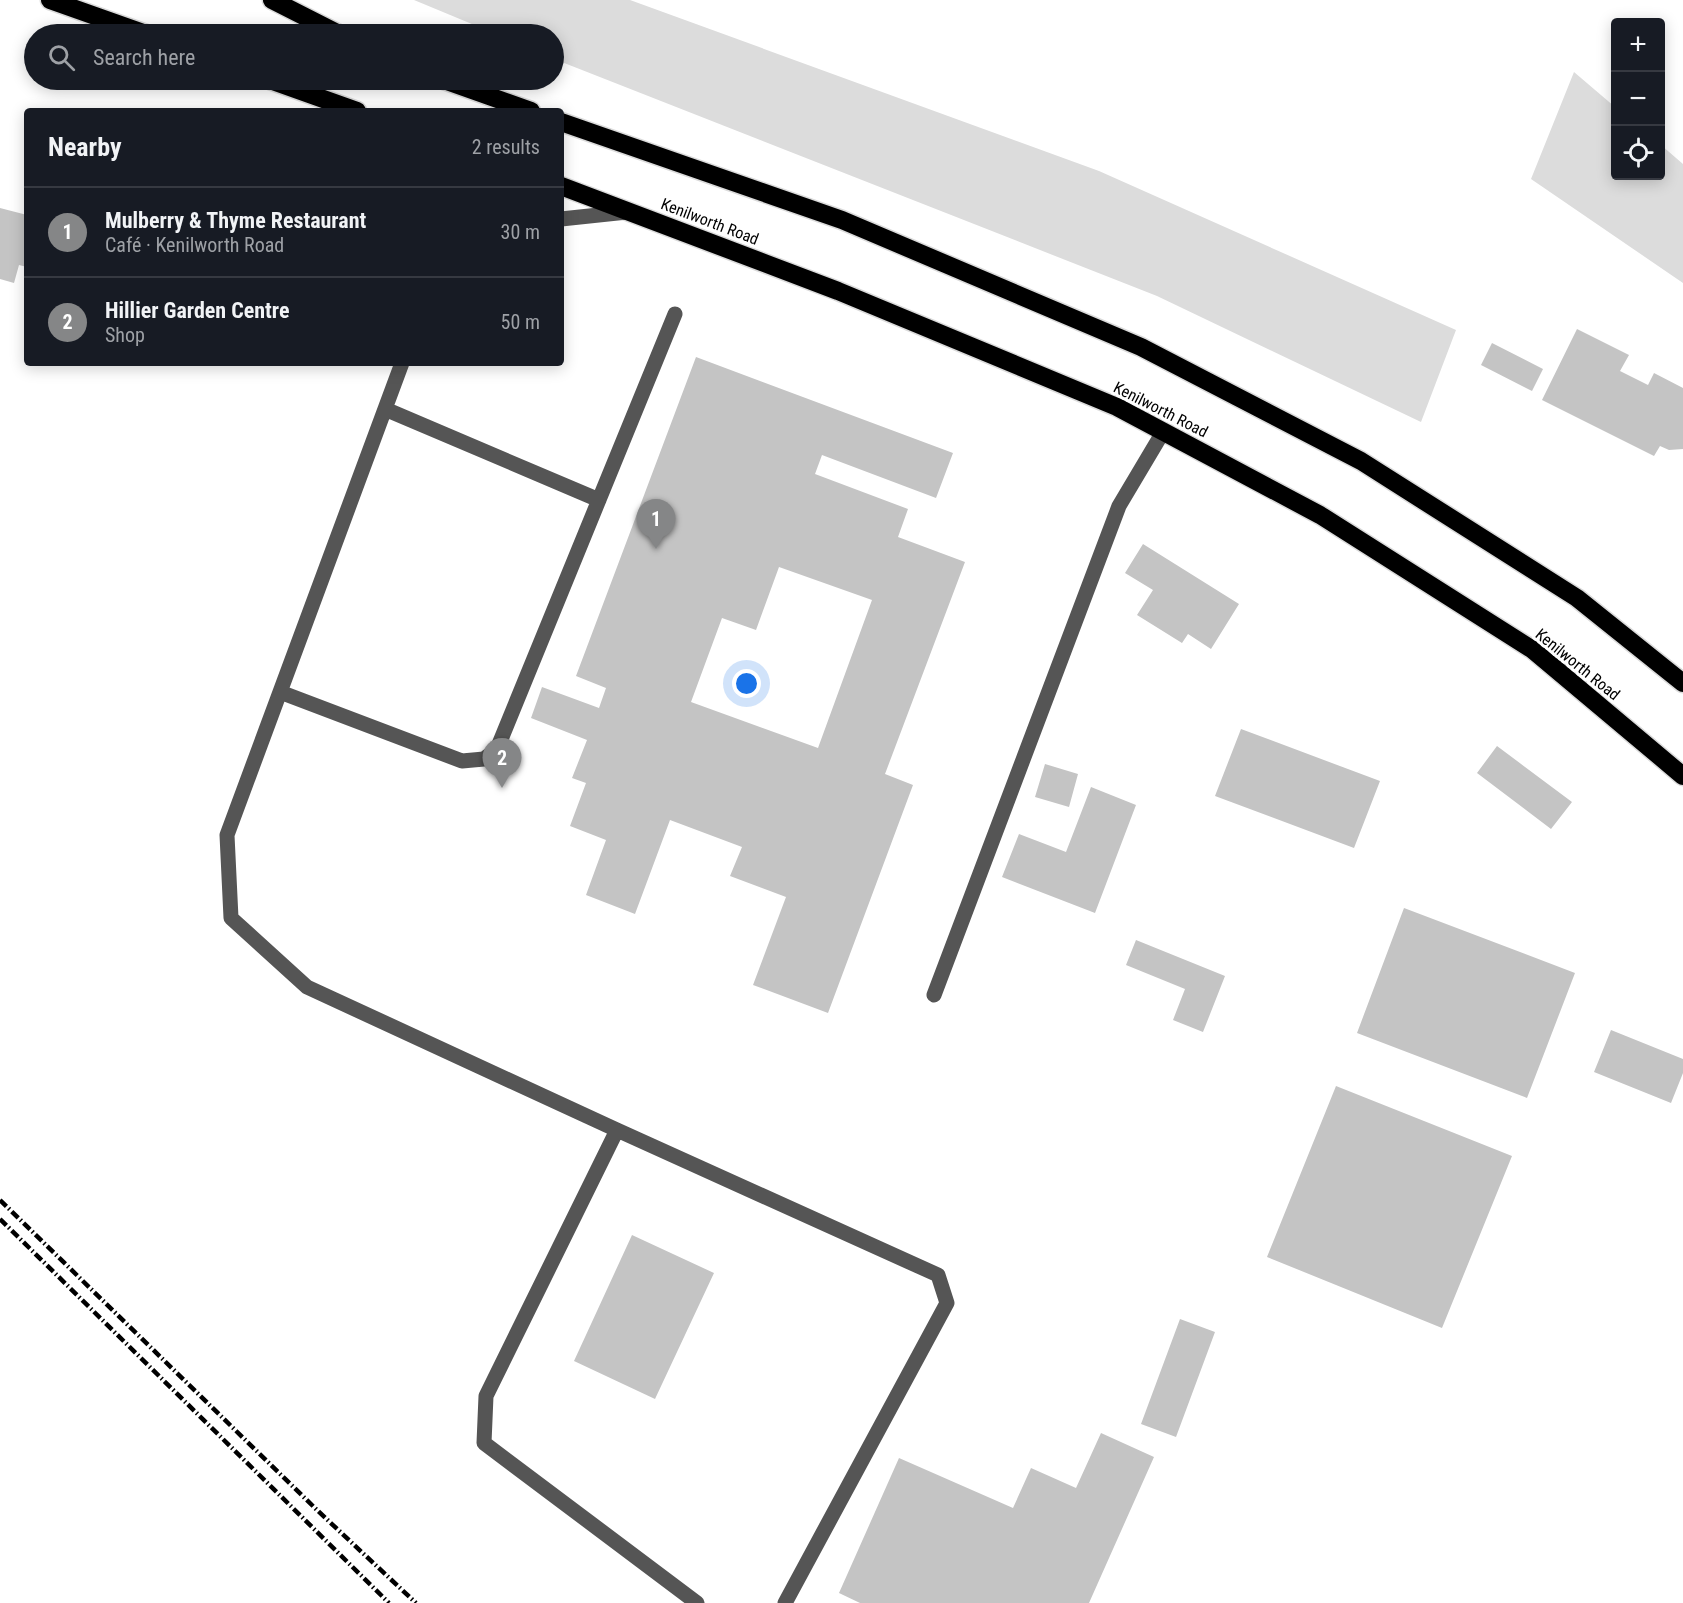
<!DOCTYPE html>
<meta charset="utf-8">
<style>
:root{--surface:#171b24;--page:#242831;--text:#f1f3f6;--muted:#9ea1a6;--line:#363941;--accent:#858687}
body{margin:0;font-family:"Roboto Condensed",sans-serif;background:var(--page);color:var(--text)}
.controls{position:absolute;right:18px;top:18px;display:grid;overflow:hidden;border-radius:6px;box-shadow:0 3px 15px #0003}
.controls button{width:54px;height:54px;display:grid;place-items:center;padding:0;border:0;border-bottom:2px solid var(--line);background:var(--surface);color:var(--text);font:30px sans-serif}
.you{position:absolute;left:747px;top:684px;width:21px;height:21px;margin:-15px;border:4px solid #fff;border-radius:50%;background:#1a73e8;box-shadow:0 0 0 9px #1a73e833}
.badge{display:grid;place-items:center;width:39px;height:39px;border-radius:50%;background:var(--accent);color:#fff;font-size:20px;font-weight:700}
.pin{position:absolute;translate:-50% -50px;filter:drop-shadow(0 2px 3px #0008)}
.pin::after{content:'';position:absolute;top:32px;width:21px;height:18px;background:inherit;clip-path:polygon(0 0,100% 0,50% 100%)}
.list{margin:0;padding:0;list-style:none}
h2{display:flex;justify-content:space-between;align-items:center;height:78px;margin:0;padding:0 24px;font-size:26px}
h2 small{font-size:20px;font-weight:400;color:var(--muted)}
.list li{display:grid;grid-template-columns:39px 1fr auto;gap:18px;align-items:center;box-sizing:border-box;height:90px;padding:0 24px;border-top:2px solid var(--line)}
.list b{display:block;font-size:22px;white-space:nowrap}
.list p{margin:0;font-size:20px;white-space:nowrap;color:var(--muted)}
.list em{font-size:20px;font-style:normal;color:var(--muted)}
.icon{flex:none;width:33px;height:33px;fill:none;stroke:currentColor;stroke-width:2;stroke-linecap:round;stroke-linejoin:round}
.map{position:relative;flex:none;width:1683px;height:1603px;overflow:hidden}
.search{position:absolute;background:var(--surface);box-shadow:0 3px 15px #0003;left:24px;top:24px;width:540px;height:66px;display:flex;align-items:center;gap:15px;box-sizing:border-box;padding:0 21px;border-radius:33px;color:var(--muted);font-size:22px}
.panel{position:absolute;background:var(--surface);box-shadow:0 3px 15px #0003;left:24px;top:108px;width:540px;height:258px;border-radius:6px}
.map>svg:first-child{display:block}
</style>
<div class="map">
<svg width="1683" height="1603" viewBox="0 0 1683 1603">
<rect width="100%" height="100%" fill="#fff"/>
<path fill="#dcdcdc" d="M414,0H630L1099,171L1456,330L1421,422L1157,296L554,59V34H496Z
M1574,72L1615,107L1616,176H1660L1661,145L1683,164V283L1531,179Z"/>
<path fill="#c4c4c4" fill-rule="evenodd" d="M0,208L27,215V267L19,265L14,283L0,279Z
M1577,329L1629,355L1620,371L1648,385L1654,373L1683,388V449L1669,450L1660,446L1654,456L1542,400Z
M1492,343L1543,369L1532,391L1481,365Z
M696,357L953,453L936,498L822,455L815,474L908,509L898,537L965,562L885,774L913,785L828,1013L753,985L786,897L730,876L742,847L670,820L635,914L586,895L606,840L570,826L586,783L572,778L587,740L531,718L542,687L599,708L606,688L576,676ZM779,567L872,600L818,748L691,702L722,618L756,630Z
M1143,544L1239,604L1211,649L1188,634L1182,643L1137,615L1153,590L1125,573Z
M1241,729L1380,781L1354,848L1215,796Z
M1497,746L1572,802L1551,829L1477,773Z
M1045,764L1078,774L1069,807L1035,797Z
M1091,787L1136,805L1095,913L1002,877L1019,834L1066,852Z
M1404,908L1575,973L1527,1098L1357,1033Z
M1136,940L1225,976L1203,1032L1173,1020L1185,989L1126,965Z
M1611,1030L1683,1059V1073L1671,1103L1594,1072Z
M1336,1086L1512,1156L1442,1328L1267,1257Z
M632,1235L714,1273L655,1399L574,1361Z
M1180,1319L1215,1332L1176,1437L1141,1424Z
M1101,1433L1154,1457L1089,1603H860L839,1593L899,1458L1013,1508L1031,1468L1076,1488Z"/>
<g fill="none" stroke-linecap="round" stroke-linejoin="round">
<g stroke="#dbdbdb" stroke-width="21">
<path id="highway" d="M50,0L146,34
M272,0L339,34
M270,80L357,111
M444,80L531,111
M561,122L842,220L1141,347L1361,461L1577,598L1683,683
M561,186L838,291L1117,407L1320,515L1533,650L1683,776"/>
</g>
<path stroke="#555" stroke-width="15" d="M561,219L627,212
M402,363L227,835L231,918L307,987L617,1130L938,1275L947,1303L785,1603
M385,409L599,500
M280,692L462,761L484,759L497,749L675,314
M934,995L1119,506L1163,432
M617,1130L486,1396L484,1443L697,1603"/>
<use href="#highway" stroke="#000" stroke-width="18"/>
<path stroke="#000" stroke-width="4.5" stroke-dasharray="9 3 1.5 3" stroke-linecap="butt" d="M0,1200L318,1511L416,1603
M0,1219L389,1603"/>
</g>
<g text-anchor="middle" stroke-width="6" stroke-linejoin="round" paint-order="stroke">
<g font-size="16" fill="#000" stroke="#fff">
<text transform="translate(710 221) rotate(21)" y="6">Kenilworth Road</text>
<text transform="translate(1161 409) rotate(27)" y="6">Kenilworth Road</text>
<text transform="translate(1578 664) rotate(39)" y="6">Kenilworth Road</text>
</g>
</g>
</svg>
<div class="controls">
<button>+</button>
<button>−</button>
<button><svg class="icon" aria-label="locate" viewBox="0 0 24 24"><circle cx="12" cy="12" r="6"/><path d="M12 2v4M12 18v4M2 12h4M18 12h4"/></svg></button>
</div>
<div class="you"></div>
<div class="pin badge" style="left:656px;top:549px">1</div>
<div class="pin badge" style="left:502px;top:788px">2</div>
<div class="search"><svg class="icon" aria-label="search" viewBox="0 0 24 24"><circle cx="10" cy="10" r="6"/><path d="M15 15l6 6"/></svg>Search here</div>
<section class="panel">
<h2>Nearby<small>2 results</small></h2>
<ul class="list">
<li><span class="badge">1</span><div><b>Mulberry &amp; Thyme Restaurant</b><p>Café · Kenilworth Road</p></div><em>30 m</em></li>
<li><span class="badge">2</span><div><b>Hillier Garden Centre</b><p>Shop</p></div><em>50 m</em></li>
</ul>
</section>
</div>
